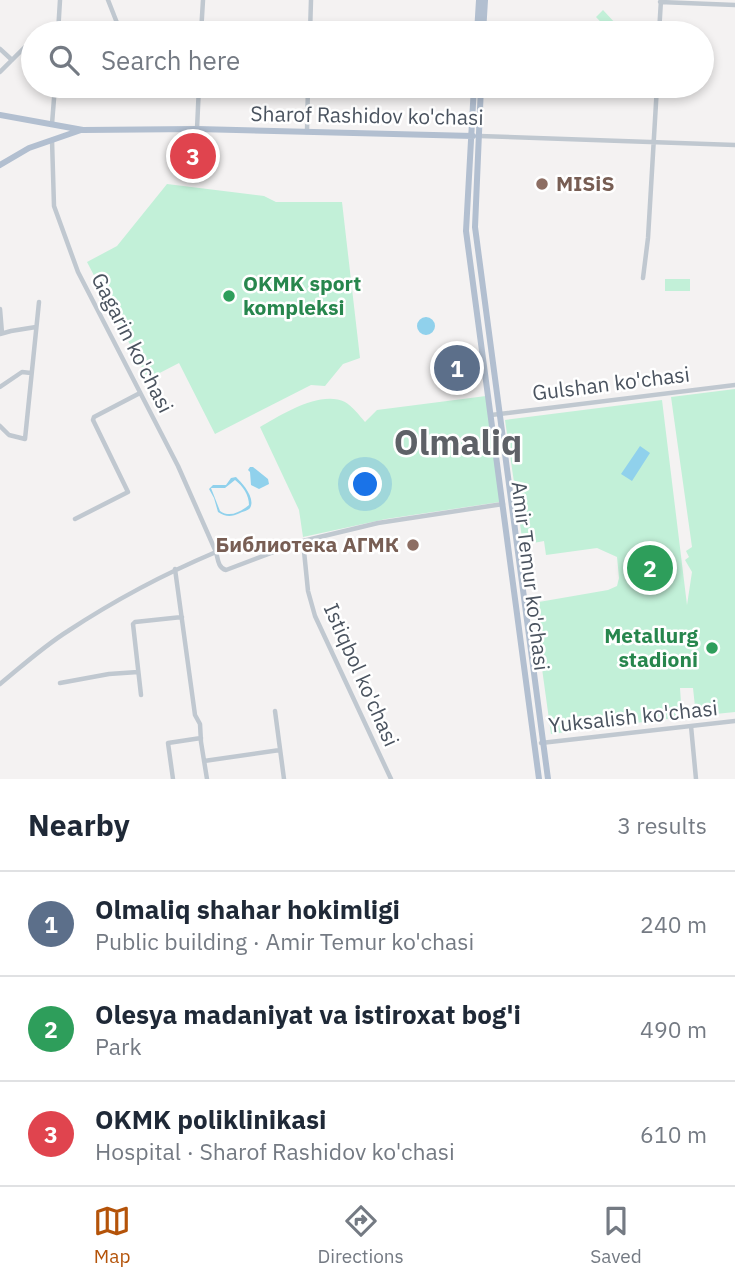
<!DOCTYPE html>
<meta charset="utf-8">
<style>
:root{--surface:#fff;--page:#f6f6f7;--text:#1f2937;--muted:#747a83;--line:#e0e1e3;--accent:#b45309}
body{margin:0;font-family:"IBM Plex Sans",sans-serif;background:var(--page);color:var(--text)}
.you{position:absolute;left:366px;top:485px;width:24px;height:24px;margin:-18px;border:5px solid #fff;border-radius:50%;background:#1a73e8;box-shadow:0 0 0 10px #1a73e833}
.badge{display:grid;place-items:center;width:46px;height:46px;border-radius:50%;background:var(--accent);color:#fff;font-size:23px;font-weight:700}
.pin{position:absolute;translate:-50% -50%;border:4px solid #fff;box-shadow:0 2px 7px #0006}
.list{margin:0;padding:0;list-style:none}
h2{display:flex;justify-content:space-between;align-items:center;height:91px;margin:0;padding:0 28px;font-size:30px}
h2 small{font-size:23px;font-weight:400;color:var(--muted)}
.list li{display:grid;grid-template-columns:46px 1fr auto;gap:21px;align-items:center;box-sizing:border-box;height:105px;padding:0 28px;border-top:2px solid var(--line)}
.list b{display:block;font-size:26px;white-space:nowrap}
.list p{margin:0;font-size:23px;white-space:nowrap;color:var(--muted)}
.list em{font-size:23px;font-style:normal;color:var(--muted)}
.icon{flex:none;width:38px;height:38px;fill:none;stroke:currentColor;stroke-width:2;stroke-linecap:round;stroke-linejoin:round}
.map{position:relative;flex:none;width:735px;height:779px;overflow:hidden}
.search{position:absolute;background:var(--surface);box-shadow:0 4px 10px #0003;left:21px;right:21px;top:21px;height:77px;display:flex;align-items:center;gap:18px;box-sizing:border-box;padding:0 24px;border-radius:38px;color:var(--muted);font-size:26px}
.sheet{height:406px;background:var(--surface)}
nav{display:flex;justify-content:space-around;align-items:center;box-sizing:border-box;height:98px;border-top:2px solid var(--line);background:var(--surface);font-size:19px;color:var(--muted)}
nav a{display:grid;justify-items:center;gap:4px}
nav .on{color:var(--accent)}
.map>svg:first-child{display:block}
</style>
<div class="map">
<svg width="735" height="779" viewBox="0 0 735 779">
<rect width="100%" height="100%" fill="#f4f2f2"/>
<path fill="#c2f0d8" d="M603,10L617,25L610,32L596,17Z
M167,184L264,196L276,202H342L360,358L343,364L325,386L311,385L215,434L179,363L148,379L87,262L117,246Z
M665,279H690V291H665Z
M735,389V712L696,716L693,688H680L682,717L551,734L533,603L608,590L617,586L619,578L617,557L597,548L546,555L544,541L523,545L505,420L662,400L687,605L692,572L685,560L689,557L686,551L692,547L671,397Z
M486,396L500,502L386,519L303,537L299,510L260,427C281,415 320,390 345,402C352,406 360,416 365,422L377,410Z"/>
<path fill="#90d1ec" fill-rule="evenodd" d="M417 326a9 9 0 1 1 18 0a9 9 0 1 1-18 0Z
M640,446L650,453L632,481L621,474Z
M250,467H253L268,479L269,484L259,489L251,485L250,472L248,470Z
M236,477C242,483 256,498 250,508C249,510 242,512 240,513C231,517 226,517 218,512L214,498L209,489L213,485H226L231,478ZM235,480C243,486 249,495 249,505C240,512 230,518 220,511L211,488H225Z"/>
<g fill="none" stroke-linecap="round" stroke-linejoin="round">
<path stroke="#c0c8d0" stroke-width="4.5" d="M108,0L121,33
M660,2L735,5
M58,33L60,0
M201,33L203,0
M310,33L311,0
M659,33L661,0
M0,49L12,60
M0,72L30,42H33
M52,124L55,86
M197,129L199,86
M307,132L308,86
M479,136L735,145
M52,140L54,206L78,272L178,466L216,552C218,559 218,568 226,570L303,541L378,523L503,504
M643,278L648,238L657,86
M0,309L2,333
M0,334L11,331L36,327
M0,387L22,372L31,373
M491,415L735,385
M0,426L9,435L25,439L39,302
M75,519L128,492L93,420L94,417L140,393
M303,541L308,591L315,616L391,779
M175,569L195,715L200,724L201,742L207,779
M60,683L109,674L138,672
M0,684C22,666 44,646 68,631C115,600 164,574 216,552
M141,695L133,624L135,622L182,617
M275,711L284,779
M691,726L696,779
M541,743L735,721
M204,761L280,750
M173,779L168,743L201,738"/>
<path stroke="#b2bfd0" stroke-width="6" d="M477,33L479,0
M483,33L485,0
M474,86L466,231L539,779
M481,86L475,227L548,779
M0,115L83,130L197,129L473,136
M0,165L29,148L81,130"/>
</g>
<g fill="#8d6e63" stroke="#fff" stroke-width="2.5">
<circle cx="542" cy="184" r="7"/>
<circle cx="413" cy="545" r="7"/>
</g>
<g fill="#2e9e5b" stroke="#fff" stroke-width="2.5">
<circle cx="229" cy="296" r="7"/>
<circle cx="712" cy="648" r="7"/>
</g>
<g text-anchor="middle" stroke-width="5" stroke-linejoin="round" paint-order="stroke">
<g font-size="21" fill="#4a535f" stroke="#fff">
<text transform="translate(367 116) rotate(1)" y="7">Sharof Rashidov ko'chasi</text>
<text transform="translate(132 343) rotate(63)" y="7">Gagarin ko'chasi</text>
<text transform="translate(611 384) rotate(-7)" y="7">Gulshan ko'chasi</text>
<text transform="translate(530 576) rotate(83)" y="7">Amir Temur ko'chasi</text>
<text transform="translate(361 675) rotate(66)" y="7">Istiqbol ko'chasi</text>
<text transform="translate(633 717) rotate(-6)" y="7">Yuksalish ko'chasi</text>
</g>
<g font-size="21" font-weight="bold" fill="#785e54" stroke="#fff" text-anchor="start">
<text x="556" y="191">MISiS</text>
<text x="399" y="552" text-anchor="end">Библиотека АГМК</text>
</g>
<g font-size="21" font-weight="bold" fill="#27864d" stroke="#fff" text-anchor="start">
<text x="243" y="291">OKMK sport<tspan x="243" dy="24">kompleksi</tspan></text>
<text x="698" y="643" text-anchor="end">Metallurg<tspan x="698" dy="24">stadioni</tspan></text>
</g>
<g font-size="35" font-weight="bold" fill="#5e6167" stroke="#fff">
<text x="458" y="455">Olmaliq</text>
</g>
</g>
</svg>
<div class="you"></div>
<div class="pin badge" style="left:457px;top:368px;background:#5c6f8a">1</div>
<div class="pin badge" style="left:650px;top:568px;background:#2e9e5b">2</div>
<div class="pin badge" style="left:193px;top:156px;background:#e0444e">3</div>
<div class="search"><svg class="icon" aria-label="search" viewBox="0 0 24 24"><circle cx="10" cy="10" r="6"/><path d="M15 15l6 6"/></svg>Search here</div>
</div>
<section class="sheet">
<h2>Nearby<small>3 results</small></h2>
<ul class="list">
<li><span class="badge" style="background:#5c6f8a">1</span><div><b>Olmaliq shahar hokimligi</b><p>Public building · Amir Temur ko'chasi</p></div><em>240 m</em></li>
<li><span class="badge" style="background:#2e9e5b">2</span><div><b>Olesya madaniyat va istiroxat bog'i</b><p>Park</p></div><em>490 m</em></li>
<li><span class="badge" style="background:#e0444e">3</span><div><b>OKMK poliklinikasi</b><p>Hospital · Sharof Rashidov ko'chasi</p></div><em>610 m</em></li>
</ul>
</section>
<nav>
<a class="on"><svg class="icon" aria-label="map" viewBox="0 0 24 24"><path d="M3 6l6-2 6 2 6-2v14l-6 2-6-2-6 2zM9 4v14M15 6v14"/></svg>Map</a>
<a><svg class="icon" aria-label="directions" viewBox="0 0 24 24"><path d="M12 3l9 9-9 9-9-9zM9 14v-3h6M13 9l2 2-2 2"/></svg>Directions</a>
<a><svg class="icon" aria-label="saved" viewBox="0 0 24 24"><path d="M7 4h10v16l-5-4-5 4z"/></svg>Saved</a>
</nav>
